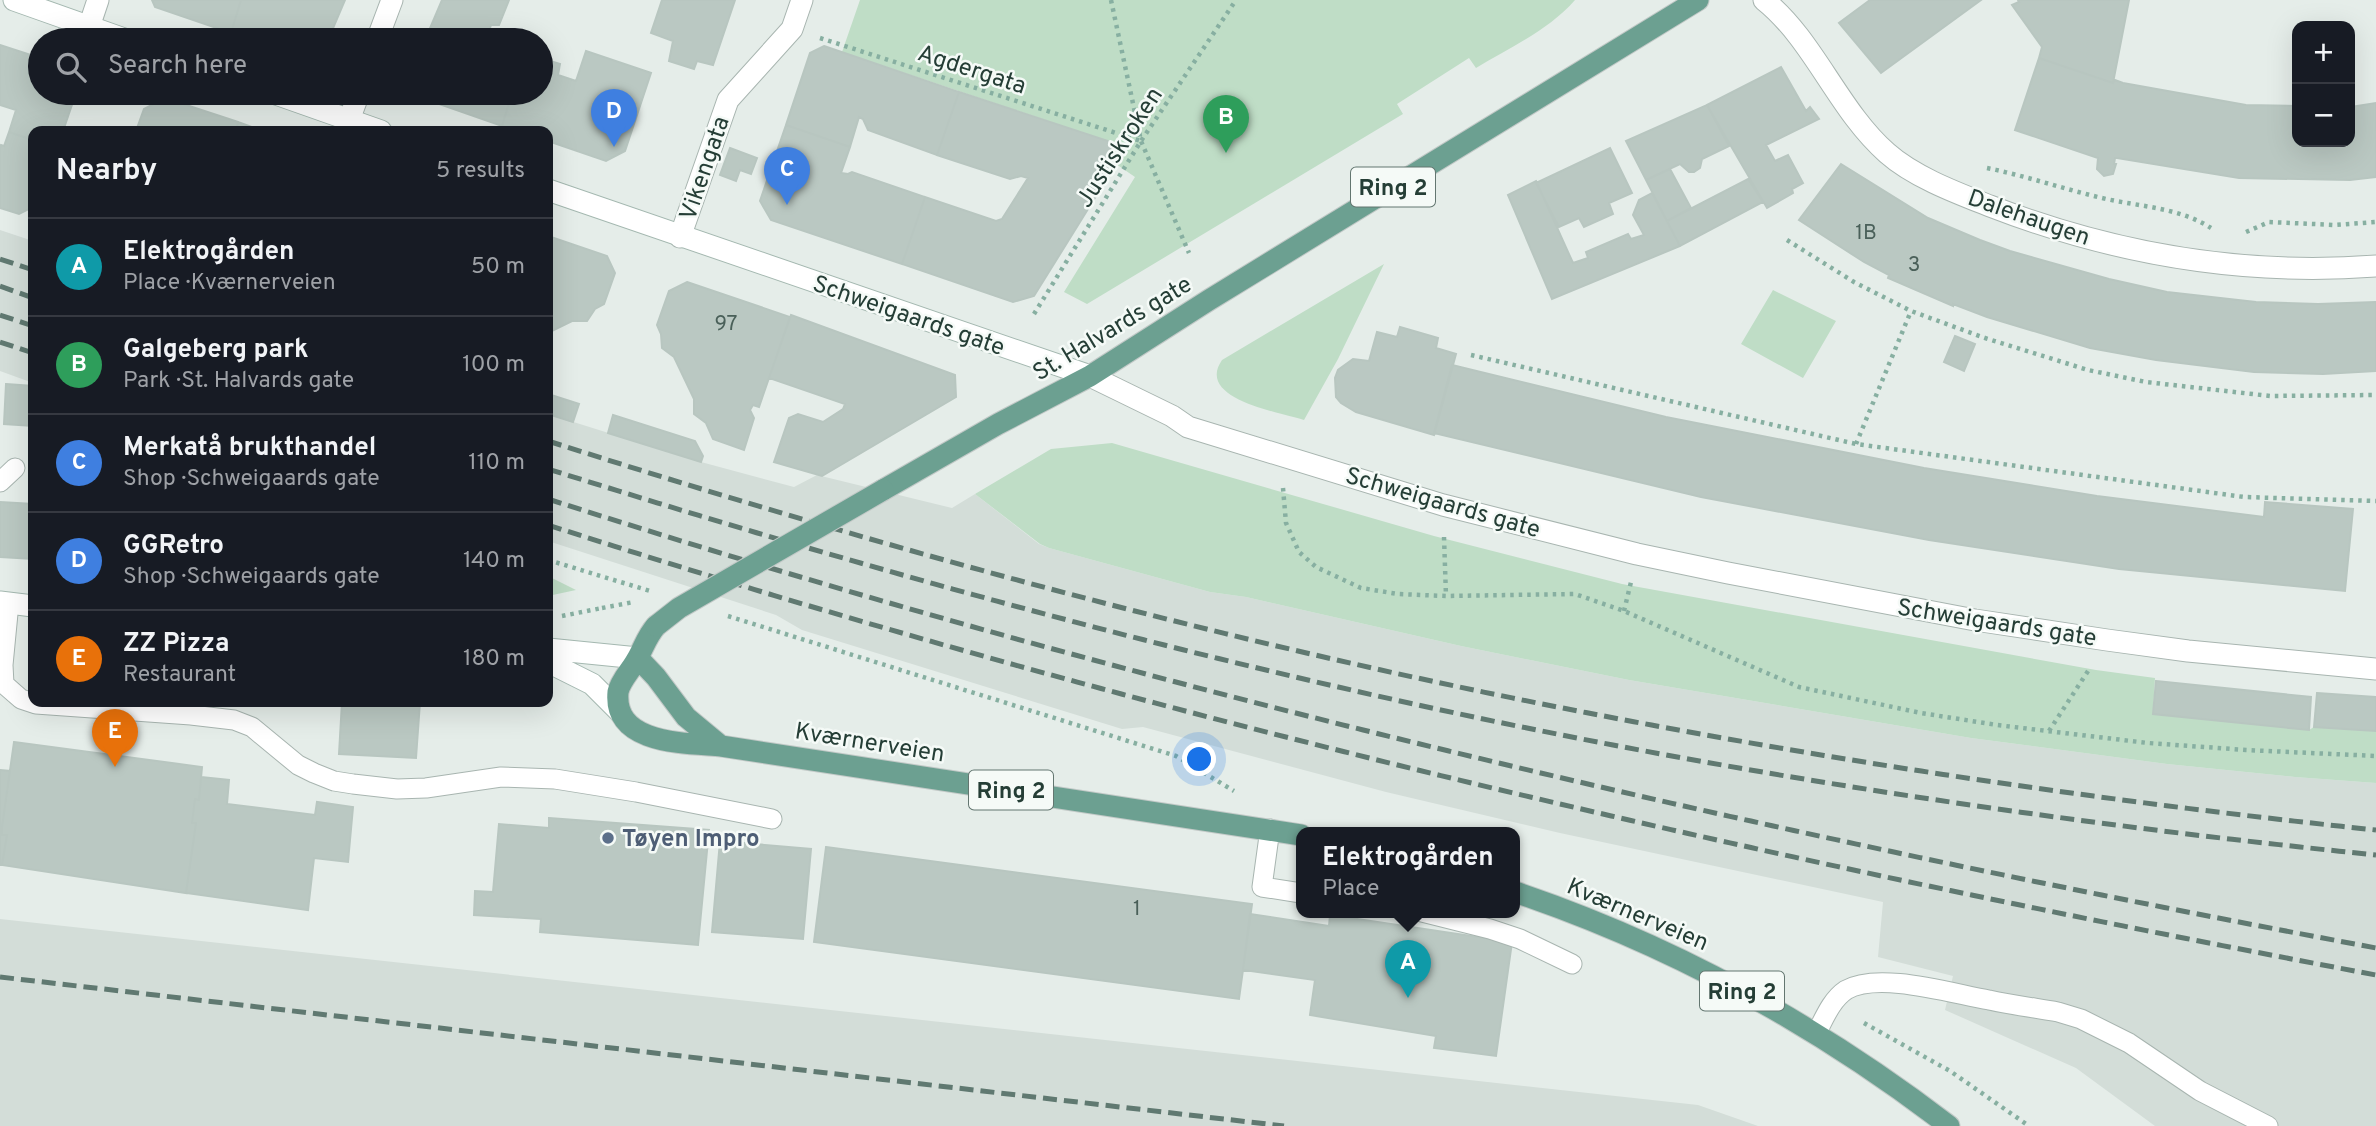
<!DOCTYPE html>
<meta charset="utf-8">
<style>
:root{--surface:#171b24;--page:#242831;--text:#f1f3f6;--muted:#9ea1a6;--line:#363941;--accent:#e98267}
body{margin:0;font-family:Overpass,sans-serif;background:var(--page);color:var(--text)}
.controls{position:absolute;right:21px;top:21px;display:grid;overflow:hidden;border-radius:14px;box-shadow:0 7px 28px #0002}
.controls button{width:63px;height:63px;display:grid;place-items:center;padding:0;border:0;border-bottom:2px solid var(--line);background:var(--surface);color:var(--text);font:35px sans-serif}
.you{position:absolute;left:1200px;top:760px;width:24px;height:24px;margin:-18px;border:5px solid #fff;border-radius:50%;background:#1a73e8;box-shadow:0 0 0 10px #1a73e833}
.badge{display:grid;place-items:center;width:46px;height:46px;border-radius:50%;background:var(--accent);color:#fff;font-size:23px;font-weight:700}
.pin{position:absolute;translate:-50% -58px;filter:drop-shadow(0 2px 4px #0008)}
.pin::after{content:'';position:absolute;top:37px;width:24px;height:21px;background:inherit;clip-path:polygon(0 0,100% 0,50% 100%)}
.popup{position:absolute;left:1296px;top:827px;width:224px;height:91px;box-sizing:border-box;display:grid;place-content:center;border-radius:14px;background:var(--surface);filter:drop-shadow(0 2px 5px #0005);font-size:23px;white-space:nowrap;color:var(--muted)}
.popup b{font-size:26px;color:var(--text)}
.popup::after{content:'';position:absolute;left:50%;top:100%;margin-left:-14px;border:14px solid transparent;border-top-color:var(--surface)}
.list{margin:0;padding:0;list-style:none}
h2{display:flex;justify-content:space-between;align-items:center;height:91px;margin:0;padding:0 28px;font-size:30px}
h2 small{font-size:23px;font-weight:400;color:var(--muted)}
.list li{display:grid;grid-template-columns:46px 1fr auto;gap:21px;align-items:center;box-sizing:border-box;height:98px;padding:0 28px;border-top:2px solid var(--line)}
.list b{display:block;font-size:26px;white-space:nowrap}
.list p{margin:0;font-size:23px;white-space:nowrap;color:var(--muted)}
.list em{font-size:23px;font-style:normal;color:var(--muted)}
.icon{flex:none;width:38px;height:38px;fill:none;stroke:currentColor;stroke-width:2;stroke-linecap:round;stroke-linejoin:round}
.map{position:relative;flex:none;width:2376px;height:1126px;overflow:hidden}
.search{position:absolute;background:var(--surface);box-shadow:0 7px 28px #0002;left:28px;top:28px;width:525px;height:77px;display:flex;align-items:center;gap:18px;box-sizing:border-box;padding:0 24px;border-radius:38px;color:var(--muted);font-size:26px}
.panel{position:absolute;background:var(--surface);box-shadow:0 7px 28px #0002;left:28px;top:126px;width:525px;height:581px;border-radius:14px}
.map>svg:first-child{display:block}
</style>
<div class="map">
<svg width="2376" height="1126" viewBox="0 0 2376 1126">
<rect width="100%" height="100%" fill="#e5ede9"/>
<path fill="#d3ddd8" d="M0,230L33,241V383L0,371Z
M548,414L701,462L794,487L817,475L952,508L975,494L1039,544L1049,548L1210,592L1246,597L1461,646L1629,680L1971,738L2167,764L2295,777L2376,783V1126H2155L2076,1068L1945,1010L1953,976L1878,957L1883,902L1560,833L1386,792L1143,727L1122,729L802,630L776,615L548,541Z
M0,919L1698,1105L1758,1126H0Z"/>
<path fill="#bfddc6" d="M860,0H1575C1549,30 1509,48 1476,68L1469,58L1397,104L1403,114L1087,304L1064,292L1135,177L1116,164L1108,141L842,52Z
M1384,264L1338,359L1304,420C1279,412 1195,399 1222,360Z
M1773,290L1836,321L1803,378L1741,344Z
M1112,443L1434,536L1622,584L2096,670L2155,678L2153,713L2309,730L2314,727L2376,731V783L2295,777L2167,764L1971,738L1629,680L1461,646L1246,597L1210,592L1049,548L1040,544L975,494L1051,449Z
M548,576L576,590L548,596Z"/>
<path fill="#bac8c2" stroke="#b8c6c0" stroke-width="2" d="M152,0H241L231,33L155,7Z
M241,0H345L328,40H253L231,33Z
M442,0H509L499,25H491L486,40H425Z
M662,0H735L713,65L697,61L694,69L669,61L673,41L651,33Z
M1870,0H1981L1881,73L1839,23Z
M2018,0H2129L2113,83L2039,58L2042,47L2012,5L2019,2Z
M0,45L40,58V93H76L63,131H33V140L9,132L16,110L0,105Z
M824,46L959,92L937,155L868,130L863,119L859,117L850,147L786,125L810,53Z
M586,51L651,73L625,151L606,161L548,141V131H517L502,126L512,93H541V71L544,72L547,60L560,64L558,75L576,81Z
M2039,58L2113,83L2115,80L2123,83L2246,105L2297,106V142H2350V107L2376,103V177L2350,180L2239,178L2117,158H2115L2114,164H2116L2113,174L2104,176L2097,169L2098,158L2015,130Z
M1781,67L1806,111L1810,107L1819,119L1766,145L1775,161L1788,155L1803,183L1792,189L1793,193L1767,208L1707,105Z
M959,92L1108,141L1116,164L1034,296L1013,302L902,264L925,197L996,221L1002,219L1028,178L1021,176L1010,179L937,155Z
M417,93H512L502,126L419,97Z
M165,98L238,122L236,131H136L144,109Z
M1707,105L1729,146L1702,159L1700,168L1694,172H1689L1680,164L1646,180L1626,141Z
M238,122L263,131H236Z
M786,125L850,147L841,173L848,174L852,172L925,197L902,264L771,220L760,201Z
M9,132L33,140V207L19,214L0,208V148L1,145L4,146Z
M730,148L757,158L751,174L740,170L736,181L720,175Z
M1610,148L1632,193L1609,203L1613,214L1584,227L1579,218L1559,227L1536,183Z
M1841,164L1928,218L1980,240L2010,251L2109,279L2167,292L2256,302L2318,304L2376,302V371L2323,374L2254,372L2156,360L2090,348L1987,317L1953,304V306L1888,278L1889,275L1864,262L1799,220Z
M1670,169L1691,208L1667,221L1646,180Z
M1748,179L1763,202L1680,246L1667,221Z
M1536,181L1573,263L1588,258L1586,252L1628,234L1631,239L1644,235L1633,215L1639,200L1652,193L1680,246L1552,299L1508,195Z
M548,236L607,256L615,273L604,304L595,309L587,321H572L548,333Z
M687,282L790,317L759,407L753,405L750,410L754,418L744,450L713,439L706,423L694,414V399L674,357L662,348L661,334L657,325L669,291Z
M791,315L955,375L956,397L822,476L774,462L789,418L798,414L823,422L843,409L845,404L769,378Z
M1400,327L1438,338L1436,348L1456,354L1434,435L1356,412L1341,403L1336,397L1335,378L1338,370L1353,359L1369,361L1377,332L1397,337Z
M1955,336L1975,344L1964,371L1944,362Z
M1452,365L1666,417L1924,468L2097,496L2264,517L2265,502L2353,509L2345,591L2119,569L1929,540L1701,497L1434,433Z
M6,384L33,386V426L4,424Z
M548,394L579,404L573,422L548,414Z
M613,415L695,441L703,456L701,462L608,433Z
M0,502L33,504V559L0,557Z
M2156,681L2311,697L2309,730L2153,714Z
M2317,693L2376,697V731L2314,727Z
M342,702H420L416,758L339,754Z
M14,742L202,767L199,800L195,799L192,823H196L186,893L2,865L7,835H2V827Z
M0,770L10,771L2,827V835H7L2,865H0Z
M201,777L229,780L227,804L315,815L317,802L353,807L348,862L314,858L308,910L186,893L196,823H192L195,799L199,800Z
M549,818L709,830L698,945L540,932L541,919L474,915L475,891L493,892L499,824L549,828Z
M720,841L811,849L803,939L712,932Z
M826,847L1252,904L1239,999L814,942Z
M1250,914L1329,926L1330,915L1512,942L1496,1056L1434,1048L1436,1036L1310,1015L1315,980L1243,970Z"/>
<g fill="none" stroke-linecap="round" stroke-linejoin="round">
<g stroke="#a8b5b0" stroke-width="21">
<path id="lane" d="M0,482L15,468
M9,603L3,665L4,684L21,699L36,704L191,715L234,720L252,727L298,765L314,773L334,781L353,784L397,789L426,788L501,777L555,779L636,792L772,819
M1270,829L1262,887L1301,893
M1422,912L1490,929L1520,939L1572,964
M1816,1034C1824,1019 1831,1000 1846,990C1879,971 1953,994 1989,1000C2012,1005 2035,1008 2058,1012L2081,1019L2129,1043L2200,1091L2268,1126"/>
</g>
<g stroke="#a8b5b0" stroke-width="23">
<path id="street" d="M1764,0C1814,40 1838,110 1887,153C1914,177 1957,193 1990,206C2114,254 2244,276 2376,266
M89,27L98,0
M377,40L392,0
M349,120L359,93
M680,237L728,100L792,29L802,0
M1090,376L1172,416L1188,427L1443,505L1637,554L1728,573L1975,620L2107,640L2188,651L2376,669"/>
</g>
<g stroke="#a4b8b0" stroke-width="23">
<path id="secondary" d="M14,0L127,40
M273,93L381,131
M548,190L1090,376
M0,602L33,606
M548,649L638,658
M548,662L592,684L620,712"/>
</g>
<g stroke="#c2c9c7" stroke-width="23">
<path id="primary" d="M883,490L998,424L1090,376L1209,300L1698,0
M656,626C647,636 644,647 637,659C632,669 620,681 618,692C613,745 686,743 721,746L1301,835
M638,658L656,677L686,717L721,746
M1515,892C1672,945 1817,1025 1949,1126"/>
</g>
<path stroke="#87afa1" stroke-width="4.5" stroke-dasharray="3.5 5" stroke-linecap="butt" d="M1111,0L1141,141L1189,253
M820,38L1141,141
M1987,168C2026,176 2064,189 2102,198C2140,207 2178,207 2211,228
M2246,232L2269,222L2335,225L2376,222
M1787,240L1854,282L1911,311L1985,338L2088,370L2146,382L2270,396L2376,395
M1034,314L1141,141L1236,0
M1471,355L1856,444L2244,497L2376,501
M1856,444L1911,311
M1283,488L1286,523L1299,552L1316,567L1361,588L1398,594L1446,596L1575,594L1624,611L1799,687L1921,713L1997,725L2148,743L2246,750L2376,756
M1444,537L1446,596
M548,560L650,591
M1624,611L1631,582
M562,616L602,608
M728,616L1176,756L1234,791
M2049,731L2090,668
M1864,1023L1950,1071L2029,1126"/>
<use href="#lane" stroke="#fff" stroke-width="19"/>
<use href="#street" stroke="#fff" stroke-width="21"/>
<use href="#secondary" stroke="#fff" stroke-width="21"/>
<use href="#primary" stroke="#6ca091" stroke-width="21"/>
<path stroke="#607971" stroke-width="5" stroke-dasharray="14 7" stroke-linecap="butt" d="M0,259L33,270
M0,286L33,298
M0,315L33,326
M0,342L33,353
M548,441C858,540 1173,628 1493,694C1785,754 2080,799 2376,830
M548,469C898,579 1252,676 1613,745C1865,793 2120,829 2376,855
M548,499C1145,691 1759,833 2376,948
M548,525C1145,718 1759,859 2376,975
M0,977L1284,1126"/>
<g stroke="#c2c9c7" stroke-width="23" stroke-linecap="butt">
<path id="primary-bridge" d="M656,626L679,608L883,490"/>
</g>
<path stroke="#87afa1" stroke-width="4.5" stroke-dasharray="3.5 5" stroke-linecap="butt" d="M602,608L634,602"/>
<use href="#primary-bridge" stroke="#6ca091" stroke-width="21"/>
</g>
<circle fill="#5c6f8a" stroke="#f5faf7" stroke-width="2.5" cx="608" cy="838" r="7"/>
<g text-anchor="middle" stroke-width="5" stroke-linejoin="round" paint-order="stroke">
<g font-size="21" fill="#4a6059">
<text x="1866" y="239">1B</text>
<text x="1914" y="271">3</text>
<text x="726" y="330">97</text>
<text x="1137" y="915">1</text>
</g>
<g fill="#f5faf7" stroke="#637670" stroke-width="2">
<rect x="1351" y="167.5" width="84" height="39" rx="5"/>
<rect x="969" y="770.5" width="84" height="39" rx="5"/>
<rect x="1700" y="971.5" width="84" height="39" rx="5"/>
</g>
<g font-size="23" font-weight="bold" fill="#253e36">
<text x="1393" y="195">Ring 2</text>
<text x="1011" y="798">Ring 2</text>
<text x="1742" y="999">Ring 2</text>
</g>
<g font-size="24" fill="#253e36" stroke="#f5faf7">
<text transform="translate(972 69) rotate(18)" y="8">Agdergata</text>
<text transform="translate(1119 147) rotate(-57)" y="8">Justiskroken</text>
<text transform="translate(704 168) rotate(-71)" y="8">Vikengata</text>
<text transform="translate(2029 217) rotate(19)" y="8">Dalehaugen</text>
<text transform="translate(909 315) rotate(19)" y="8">Schweigaards gate</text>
<text transform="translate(1112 328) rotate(-31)" y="8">St. Halvards gate</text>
<text transform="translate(1443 502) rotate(16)" y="8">Schweigaards gate</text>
<text transform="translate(1997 622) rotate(9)" y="8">Schweigaards gate</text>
<text transform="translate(870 742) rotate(9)" y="8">Kværnerveien</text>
<text transform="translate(1638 914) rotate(23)" y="8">Kværnerveien</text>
</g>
<g font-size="24" font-weight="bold" fill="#4e5e75" stroke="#f5faf7" text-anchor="start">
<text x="622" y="846">Tøyen Impro</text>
</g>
</g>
</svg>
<div class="controls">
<button>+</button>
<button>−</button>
</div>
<div class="you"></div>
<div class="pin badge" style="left:1408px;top:998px;background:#0f9aa8">A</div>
<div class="popup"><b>Elektrogården</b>Place</div>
<div class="pin badge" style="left:1226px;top:153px;background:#2e9e5b">B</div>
<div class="pin badge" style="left:787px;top:205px;background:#3f7fe0">C</div>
<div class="pin badge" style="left:614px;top:147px;background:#3f7fe0">D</div>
<div class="pin badge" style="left:115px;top:767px;background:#e8710a">E</div>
<div class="search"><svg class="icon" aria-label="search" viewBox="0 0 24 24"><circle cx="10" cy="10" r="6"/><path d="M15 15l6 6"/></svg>Search here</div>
<section class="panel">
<h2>Nearby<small>5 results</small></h2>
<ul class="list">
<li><span class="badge" style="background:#0f9aa8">A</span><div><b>Elektrogården</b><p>Place · Kværnerveien</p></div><em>50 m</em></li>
<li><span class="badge" style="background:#2e9e5b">B</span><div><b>Galgeberg park</b><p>Park · St. Halvards gate</p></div><em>100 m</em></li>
<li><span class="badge" style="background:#3f7fe0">C</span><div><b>Merkatå brukthandel</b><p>Shop · Schweigaards gate</p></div><em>110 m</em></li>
<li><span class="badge" style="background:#3f7fe0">D</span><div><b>GGRetro</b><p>Shop · Schweigaards gate</p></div><em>140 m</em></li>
<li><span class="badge" style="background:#e8710a">E</span><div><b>ZZ Pizza</b><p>Restaurant</p></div><em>180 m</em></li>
</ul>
</section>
</div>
